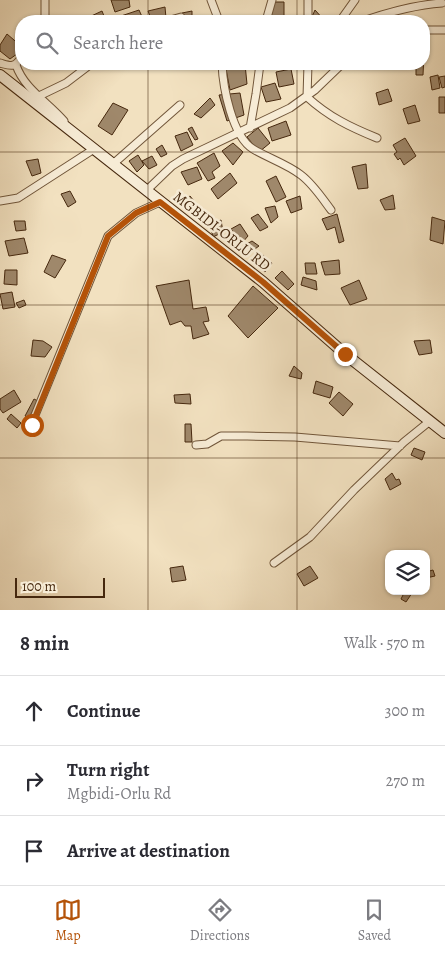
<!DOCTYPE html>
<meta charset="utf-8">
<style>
:root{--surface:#fff;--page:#f7f7f7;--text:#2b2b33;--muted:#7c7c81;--line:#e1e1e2;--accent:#b45309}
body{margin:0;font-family:Alegreya,serif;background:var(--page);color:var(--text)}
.controls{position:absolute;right:15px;bottom:15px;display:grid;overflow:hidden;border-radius:10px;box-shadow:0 1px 4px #0004}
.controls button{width:45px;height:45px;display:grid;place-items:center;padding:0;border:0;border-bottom:1px solid var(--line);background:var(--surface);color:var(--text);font:25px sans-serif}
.scale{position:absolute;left:15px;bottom:12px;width:90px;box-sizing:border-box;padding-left:5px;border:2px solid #46280e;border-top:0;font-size:14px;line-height:18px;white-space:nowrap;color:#46280e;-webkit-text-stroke:4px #f7ecd6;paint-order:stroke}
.stop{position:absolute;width:15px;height:15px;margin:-11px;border:4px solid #b45309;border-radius:50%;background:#fff}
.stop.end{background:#b45309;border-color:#fff;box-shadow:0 1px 5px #0008}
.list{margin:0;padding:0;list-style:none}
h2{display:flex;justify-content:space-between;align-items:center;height:65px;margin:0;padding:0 20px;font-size:21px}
h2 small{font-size:16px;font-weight:400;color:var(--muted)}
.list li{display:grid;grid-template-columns:32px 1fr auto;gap:15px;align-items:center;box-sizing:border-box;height:70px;padding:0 20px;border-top:1px solid var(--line)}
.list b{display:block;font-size:19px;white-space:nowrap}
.list p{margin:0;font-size:16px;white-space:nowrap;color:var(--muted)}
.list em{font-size:16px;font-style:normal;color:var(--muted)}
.icon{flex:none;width:28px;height:28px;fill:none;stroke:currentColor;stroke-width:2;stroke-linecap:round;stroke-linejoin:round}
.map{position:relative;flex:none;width:445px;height:610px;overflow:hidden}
.search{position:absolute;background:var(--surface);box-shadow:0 1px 4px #0004;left:15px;right:15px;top:15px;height:55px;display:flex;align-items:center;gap:12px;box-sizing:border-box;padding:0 18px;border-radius:20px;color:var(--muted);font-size:19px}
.sheet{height:275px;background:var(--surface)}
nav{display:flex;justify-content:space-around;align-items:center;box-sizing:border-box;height:70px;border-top:1px solid var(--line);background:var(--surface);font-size:14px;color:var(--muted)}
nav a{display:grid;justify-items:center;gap:2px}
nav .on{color:var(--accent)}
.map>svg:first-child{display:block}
</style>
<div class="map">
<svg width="445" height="610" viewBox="0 0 445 610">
<rect width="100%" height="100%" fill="#f2e1c0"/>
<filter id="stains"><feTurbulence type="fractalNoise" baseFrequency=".004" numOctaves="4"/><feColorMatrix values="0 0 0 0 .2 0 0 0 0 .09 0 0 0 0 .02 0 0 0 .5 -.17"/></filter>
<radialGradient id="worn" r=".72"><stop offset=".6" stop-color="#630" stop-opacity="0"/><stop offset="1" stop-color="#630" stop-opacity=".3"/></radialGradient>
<path fill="#9f886b" stroke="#46280e" d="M111,0H129L130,7L115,12Z
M272,2H284V21H270V14L272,13Z
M165,7L166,18L152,21L148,11Z
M139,10L144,21H125L121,16Z
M315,10L325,21H310Z
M102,11L106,21H89L87,18Z
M192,11V21H183L182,13Z
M7,34L21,46V51L10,59L0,51V45Z
M424,54L423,75H416V64H424Z
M225,64H245L247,84L230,90Z
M291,69L294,84L279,87L276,72Z
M438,75L440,88L432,90L430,77Z
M445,76V87L442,88L439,77Z
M275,83L281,99L266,102L261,87Z
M388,89L392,101L379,105L376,93Z
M240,93L244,115L227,121L219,95Z
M439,97H445V113H439Z
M210,98L215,105L201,118L194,114Z
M113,103L128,110L112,135L98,126Z
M415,105L420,121L408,124L403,109Z
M286,121L291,135L272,141L268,128Z
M192,127L198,139L195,140L188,129Z
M258,128L270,143L259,152L247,137Z
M187,132L193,145L181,151L175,136Z
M405,138L416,156L404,165L400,158L398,160L394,154L397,152L393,145Z
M233,143L243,152L233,165L222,151Z
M162,145L167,154L161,157L156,149Z
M214,153L220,166L212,172L215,178L208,181L197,163Z
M138,155L144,165L137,172L129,161Z
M152,156L157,165L149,169L142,161Z
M38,159L41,173L32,176L26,161Z
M366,164L368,188L358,189L352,167Z
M197,167L202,179L188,185L181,172Z
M230,173L237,183L218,199L211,189Z
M276,176L286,197L276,202L266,181Z
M70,191L76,202L68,207L61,194Z
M393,195L395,209L385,210L380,200Z
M190,196L197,205L188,212L179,204Z
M300,196L302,209L291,213L286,201Z
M275,206L278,217L271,223L265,208Z
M258,214L268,227L260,231L251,218Z
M337,214L344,241L339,243L335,227L327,230L322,219Z
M432,217L445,221L443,244L430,240Z
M221,220L223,232L213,237L210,225Z
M14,221H25L26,230L16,231Z
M240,224L248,236L242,243L231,229Z
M24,238L28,253L9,256L5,241Z
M252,241L259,246L248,254L245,245Z
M52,255L66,260L55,278L44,272Z
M263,255L272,263L265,272L256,264Z
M339,260L340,274L325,275L321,262Z
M305,263H315L317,274H306Z
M5,270H17V285L4,284Z
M282,271L294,284L288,290L275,278Z
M303,277L316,281L317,290L301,285Z
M189,280L193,309L206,307L209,321L203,322L209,334L193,339L191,326H185L181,321L170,325L156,286Z
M359,280L367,299L350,305L341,288Z
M253,286L278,308L248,338L228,316Z
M12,292L15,307L3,309L0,294Z
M24,300L26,305L19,308L16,303Z
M33,340L43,341L52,347L45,357L31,356Z
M430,340L432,353L419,355L414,341Z
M294,366L302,373L301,379L289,376Z
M316,381L333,387L330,398L313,393Z
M14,390L21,402L3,413L0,409V399Z
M339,392L353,404L343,416L329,403Z
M190,394L191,404L175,403L174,395Z
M34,399L38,401L29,418L25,416Z
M11,414L21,423L17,428L7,419Z
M185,424H191L192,442H185Z
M414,448L425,452L422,460L411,455Z
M392,473L396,480L399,479L401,484L390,490L385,479Z
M183,566L186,580L172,582L170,568Z
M310,566L318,578L304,586L297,574Z
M433,570L435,576L426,578V572Z
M405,591L412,593L406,602L401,599Z"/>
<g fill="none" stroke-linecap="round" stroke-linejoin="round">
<g stroke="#71563a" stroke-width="9">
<path id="minor" d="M211,0L219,21
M308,0V21
M45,21V0
M167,21L181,17
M266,21L272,0
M340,21L355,0
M363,21C389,12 414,5 442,3
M424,30H445
M0,63C11,66 14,68 21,58
M222,64C223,87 232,136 253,149C268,158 287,164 301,175C313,184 322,198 331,210
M308,64L307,97C329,117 350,127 377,138
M16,65C24,89 49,103 64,121
M39,96L66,83L91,64
M250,128L256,94L260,64
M113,164L180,105
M146,191L172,166L183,159L290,108L315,90L342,64
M0,201L18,198L94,149
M31,425L108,236L136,213L160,202
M196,445L207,444L221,436H247L295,437L400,446
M274,563L310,537L354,490L404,442L430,421"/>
</g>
<g stroke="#46280e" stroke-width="12">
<path id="secondary" d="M0,75L263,282L345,354L445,433"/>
</g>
<use href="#minor" stroke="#f7ecd6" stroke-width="7"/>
<use href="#secondary" stroke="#f7ecd6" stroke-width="10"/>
</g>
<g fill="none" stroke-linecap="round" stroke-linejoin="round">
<path stroke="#b45309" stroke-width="6" d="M32,425L108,236L136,213L160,202L263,282L345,354"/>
</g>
<path fill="none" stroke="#46280e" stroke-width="1" stroke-opacity="0.55" d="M148,0V21M297,0V21M148,64V610M297,64V610M0,152H445M0,305H445M0,458H445"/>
<g text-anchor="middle" stroke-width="5" stroke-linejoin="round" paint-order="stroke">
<g font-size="15" fill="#46280e" stroke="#f7ecd6">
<text transform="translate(222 231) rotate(38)" y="5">MGBIDI-ORLU RD</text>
</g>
</g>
<rect width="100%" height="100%" filter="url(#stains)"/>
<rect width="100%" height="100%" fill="url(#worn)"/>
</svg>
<div class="controls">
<button><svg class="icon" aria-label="layers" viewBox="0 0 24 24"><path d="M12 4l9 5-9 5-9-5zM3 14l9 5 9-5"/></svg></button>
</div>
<div class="scale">100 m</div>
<div class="stop" style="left:32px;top:425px"></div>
<div class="stop end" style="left:345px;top:354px"></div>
<div class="search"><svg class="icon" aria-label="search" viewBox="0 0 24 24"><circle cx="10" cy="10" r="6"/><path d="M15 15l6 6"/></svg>Search here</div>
</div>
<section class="sheet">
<h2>8 min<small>Walk · 570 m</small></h2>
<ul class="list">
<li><svg class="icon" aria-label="ahead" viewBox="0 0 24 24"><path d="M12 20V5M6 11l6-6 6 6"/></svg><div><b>Continue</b></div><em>300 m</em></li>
<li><svg class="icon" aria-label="right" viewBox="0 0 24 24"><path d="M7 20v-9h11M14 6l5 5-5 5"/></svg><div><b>Turn right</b><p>Mgbidi-Orlu Rd</p></div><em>270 m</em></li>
<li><svg class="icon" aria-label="arrive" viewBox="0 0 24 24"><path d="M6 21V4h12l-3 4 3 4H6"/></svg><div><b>Arrive at destination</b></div></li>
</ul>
</section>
<nav>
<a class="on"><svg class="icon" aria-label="map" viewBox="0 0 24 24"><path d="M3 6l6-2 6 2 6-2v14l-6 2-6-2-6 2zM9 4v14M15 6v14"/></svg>Map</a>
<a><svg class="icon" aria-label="directions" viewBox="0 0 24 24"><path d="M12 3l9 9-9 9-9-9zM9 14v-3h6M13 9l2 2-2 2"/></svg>Directions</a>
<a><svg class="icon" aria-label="saved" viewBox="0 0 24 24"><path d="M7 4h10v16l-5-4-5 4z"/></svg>Saved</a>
</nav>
